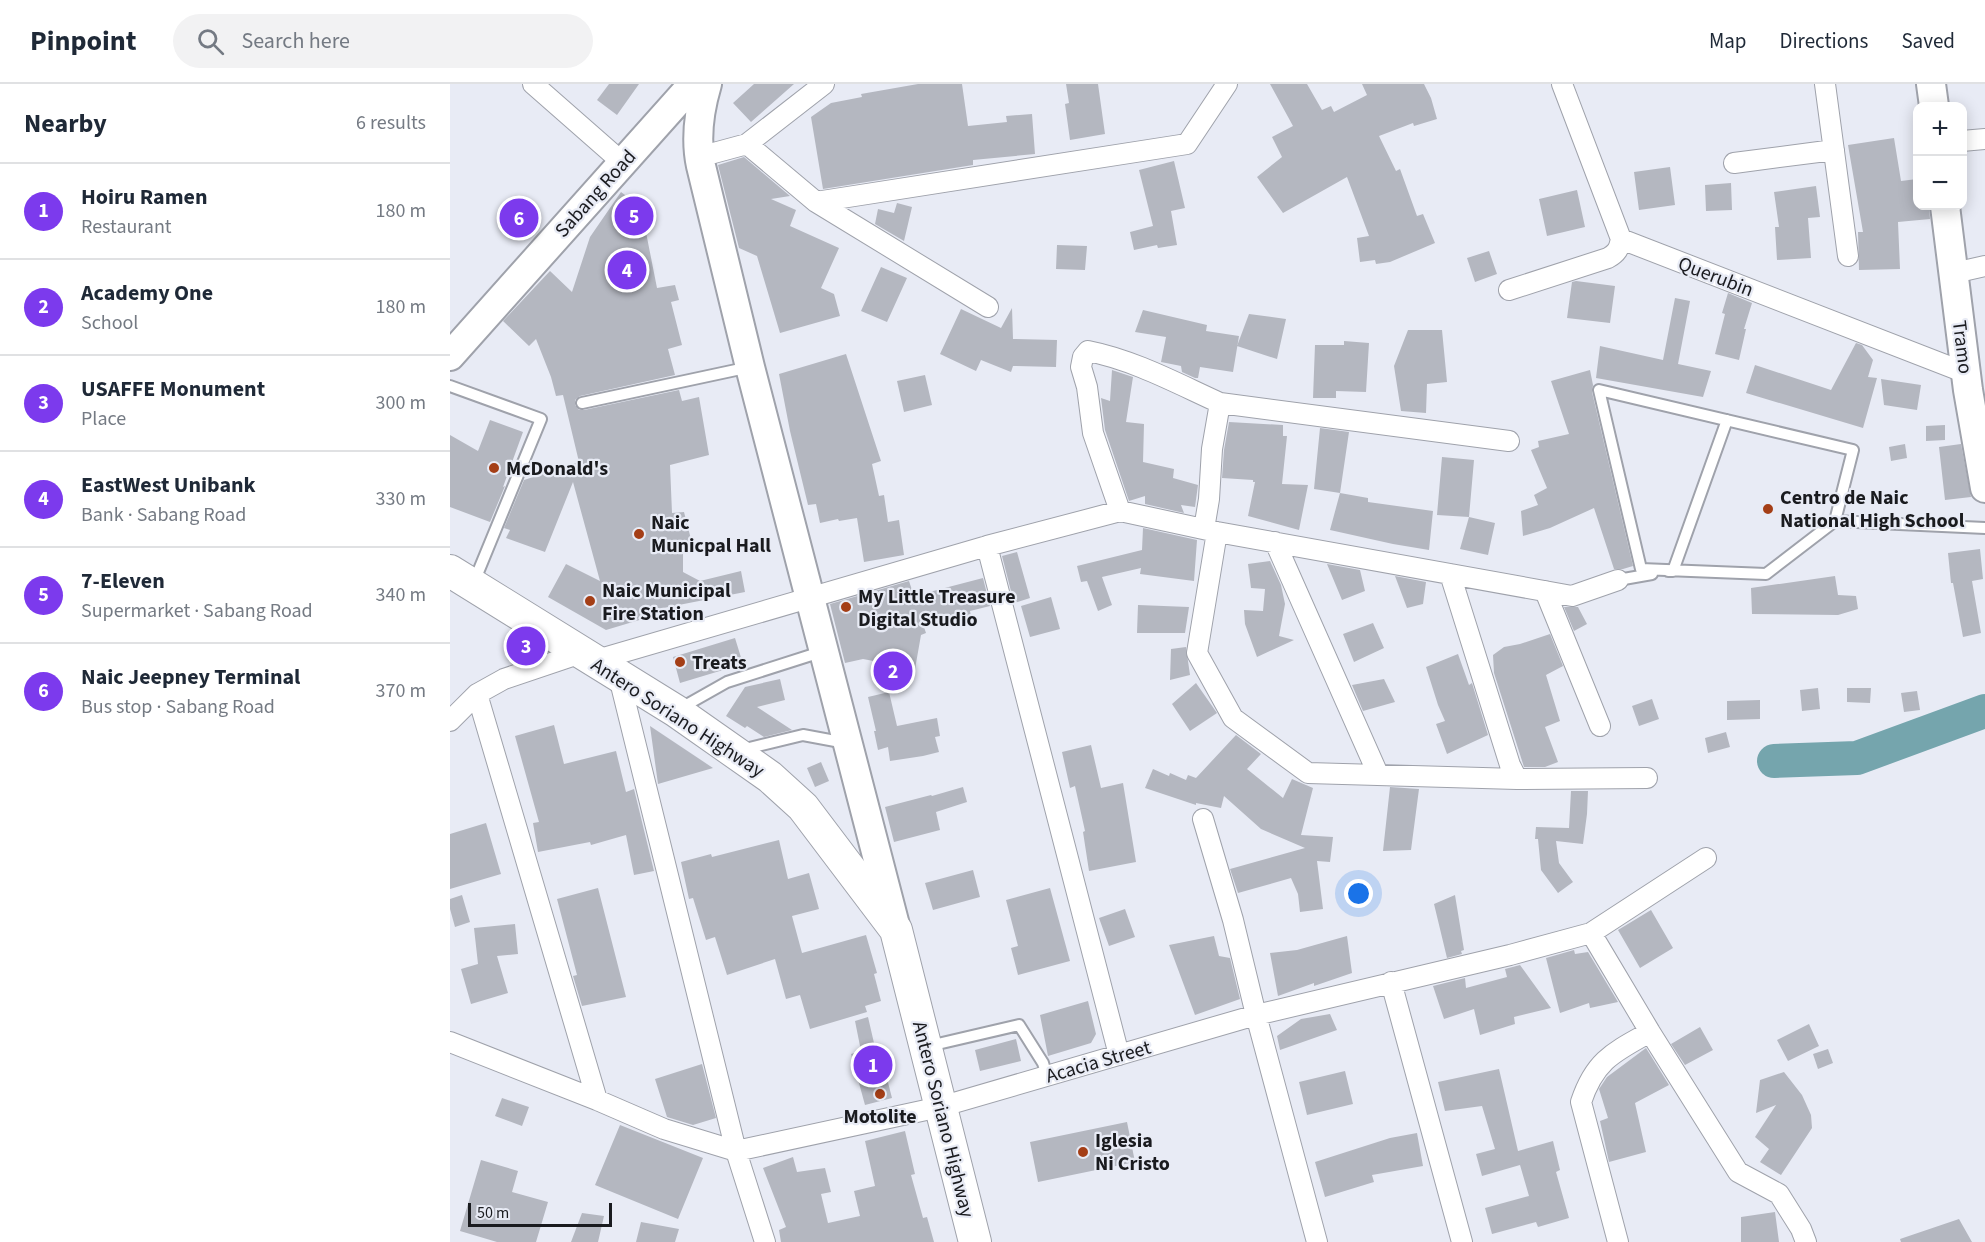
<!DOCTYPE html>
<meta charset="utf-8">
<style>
:root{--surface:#fff;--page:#f2f2f3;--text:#1f2937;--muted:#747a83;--line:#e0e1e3;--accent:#7c3aed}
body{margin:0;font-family:"Source Sans 3",sans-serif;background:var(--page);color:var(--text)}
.controls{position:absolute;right:18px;top:18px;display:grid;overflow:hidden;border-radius:12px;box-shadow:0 3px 15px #0003}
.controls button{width:54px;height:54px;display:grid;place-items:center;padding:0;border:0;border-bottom:2px solid var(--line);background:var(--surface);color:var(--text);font:30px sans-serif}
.scale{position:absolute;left:18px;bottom:15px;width:144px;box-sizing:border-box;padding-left:6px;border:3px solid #1a1b1f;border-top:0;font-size:16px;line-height:21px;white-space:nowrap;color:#1a1b1f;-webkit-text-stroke:4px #e8ebf5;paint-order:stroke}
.you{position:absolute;left:909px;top:810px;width:21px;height:21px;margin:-15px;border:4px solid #fff;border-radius:50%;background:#1a73e8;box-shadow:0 0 0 9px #1a73e833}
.badge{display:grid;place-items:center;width:39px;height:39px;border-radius:50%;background:var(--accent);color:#fff;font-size:20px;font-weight:700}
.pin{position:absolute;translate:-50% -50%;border:3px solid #fff;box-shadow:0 2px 6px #0006}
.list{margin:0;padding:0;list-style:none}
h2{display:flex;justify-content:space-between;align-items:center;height:78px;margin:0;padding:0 24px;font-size:26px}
h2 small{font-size:20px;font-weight:400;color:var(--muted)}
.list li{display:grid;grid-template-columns:39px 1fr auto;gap:18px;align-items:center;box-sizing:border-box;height:96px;padding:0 24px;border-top:2px solid var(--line)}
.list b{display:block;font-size:22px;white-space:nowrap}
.list p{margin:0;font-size:20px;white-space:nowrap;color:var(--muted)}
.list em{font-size:20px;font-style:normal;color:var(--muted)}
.icon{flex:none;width:33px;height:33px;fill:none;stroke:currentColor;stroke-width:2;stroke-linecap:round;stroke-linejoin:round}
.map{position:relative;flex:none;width:1535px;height:1158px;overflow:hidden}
header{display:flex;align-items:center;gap:36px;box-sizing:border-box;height:84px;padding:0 30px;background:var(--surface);border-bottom:2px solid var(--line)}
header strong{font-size:28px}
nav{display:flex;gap:33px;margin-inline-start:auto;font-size:21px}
.search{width:420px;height:54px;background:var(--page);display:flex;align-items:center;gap:15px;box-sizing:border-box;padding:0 21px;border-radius:33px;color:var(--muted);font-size:22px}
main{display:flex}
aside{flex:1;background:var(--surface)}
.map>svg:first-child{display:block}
</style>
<header>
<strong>Pinpoint</strong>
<div class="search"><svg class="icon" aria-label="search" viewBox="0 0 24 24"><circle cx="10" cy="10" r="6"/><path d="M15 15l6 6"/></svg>Search here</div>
<nav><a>Map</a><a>Directions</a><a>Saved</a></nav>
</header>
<main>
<aside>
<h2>Nearby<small>6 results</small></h2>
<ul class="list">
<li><span class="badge">1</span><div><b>Hoiru Ramen</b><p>Restaurant</p></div><em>180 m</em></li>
<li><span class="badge">2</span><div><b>Academy One</b><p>School</p></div><em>180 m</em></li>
<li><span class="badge">3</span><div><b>USAFFE Monument</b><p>Place</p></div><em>300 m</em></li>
<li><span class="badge">4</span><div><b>EastWest Unibank</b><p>Bank · Sabang Road</p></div><em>330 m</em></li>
<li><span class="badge">5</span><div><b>7-Eleven</b><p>Supermarket · Sabang Road</p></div><em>340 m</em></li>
<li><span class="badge">6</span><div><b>Naic Jeepney Terminal</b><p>Bus stop · Sabang Road</p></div><em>370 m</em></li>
</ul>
</aside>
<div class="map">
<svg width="1535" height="1158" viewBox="0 0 1535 1158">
<rect width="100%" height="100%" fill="#e8ebf5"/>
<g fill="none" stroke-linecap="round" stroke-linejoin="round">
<path stroke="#75a5ad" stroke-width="34" d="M1324,677L1407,674L1535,627"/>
</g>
<path fill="#b4b7c0" d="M159,0H189L167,31L147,16Z
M304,0H344L301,38L283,19Z
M468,0H512L518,42L557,38L556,32L582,30L585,70L523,76V81L373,105L361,33L381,19L412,13L411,10Z
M616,0H648L655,50L620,56L615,20L619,19Z
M820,0H857L872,26L881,22L884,28L917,11L912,0H974L981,14L987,35L964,42L963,39L929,52L946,87L950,85L967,132L973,130L985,159L940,178L926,180L925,176L910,178L907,154L919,152L897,93L833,129L807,93L832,73L822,53L843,42Z
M1444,54L1451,97L1467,95V122H1479L1480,135L1448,138L1450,185L1409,186L1408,148H1413L1398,61Z
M294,73L340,112L321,115L346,126L340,142L389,164L371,204L384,210L390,232L330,249L307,172L289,164L268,81Z
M724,77L735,124L721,127L727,161L708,164L707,161L684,166L680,148L703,142L689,86Z
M1220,83L1225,121L1189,126L1184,88Z
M1281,99L1282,126L1256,127L1255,101Z
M1366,102L1370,133L1358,134L1361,174L1327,176L1325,143H1329L1324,108Z
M1127,106L1135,143L1097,152L1089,115Z
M171,108L191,123L207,204L225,201L229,216L221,218L232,261L218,265L225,291L130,312L125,316V321L129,326H134L229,306L232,317L249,313L259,371L220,381L222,429L234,428L243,463L233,465V488L250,497L291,487L295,508L193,528L196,534L156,546L98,513L116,480L150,497L123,398L95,468L56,454L60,446L54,444L74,396L129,378L113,311L106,312L101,293L86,255L79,262L53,237L100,187L122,208L140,153Z
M447,119L462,123L454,157L425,140L428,125L444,129Z
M607,161L637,162L635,186L606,185Z
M1039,167L1047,190L1025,198L1017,174Z
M431,183L457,194L437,238L411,227Z
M1126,197L1165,202L1160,239L1117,234L1122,198Z
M1278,209L1302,219L1294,245H1296L1289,276L1265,270L1275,230L1272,229Z
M1225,214L1240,217L1228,280L1261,287L1253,313L1146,294L1150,262L1213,276Z
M562,224L563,255L607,256L606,283L563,282L561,288L531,276L526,287L490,270L511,225L551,244Z
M693,226L757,241L756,247L789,252L783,288L750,283L748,294H745L732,288L731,282L711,278L716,253L685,248Z
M799,230L836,235L827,275L787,262Z
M958,246H992L997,298L977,300L976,329L951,327L944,282Z
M894,257L919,259L916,308L886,307V314H863L865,261H894Z
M1406,259L1412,261L1423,276L1418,293L1427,294L1413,344L1296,309L1305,281L1381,306Z
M396,270L431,377L422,380L429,412L434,411L438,438L449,436L454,471L414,478L407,434L389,437L388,435L370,439L366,420L358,421L340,347L329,290Z
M662,286L683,293L676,338L694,340L693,378L724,385L723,394L748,401L745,423L731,421L734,429L695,420V412L679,417L655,346L651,314L660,317Z
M1140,286L1143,301L1142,308L1183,482L1173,485H1164L1144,424L1100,444L1073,452L1071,427L1088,421L1084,411L1097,404L1081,366L1089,363L1088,357L1119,350L1101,297Z
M475,291L482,321L454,328L447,297Z
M1431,295L1471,301L1467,326L1434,321Z
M40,336L73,348L53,403L55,402L40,438L0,423V351L28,367Z
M779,338L833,341V352H837L832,400L858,401L849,446L798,432L805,398H803V396L772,394L774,366Z
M1495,341V356L1476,357V342Z
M870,344L899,348L890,409L864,405Z
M1455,360L1457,374L1441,377L1439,363Z
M1511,360L1521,413L1495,416L1489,363Z
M992,373L1024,376L1019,433L987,431Z
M890,409L918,414V418L983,427L979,466L943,460L880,446Z
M1019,433L1045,439L1038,471L1010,465Z
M693,444L747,456L744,497L690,490L691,484L652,493L662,521L648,527L637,497L631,498L627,482L692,466Z
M1530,465L1533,495L1522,497L1531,549L1513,553L1503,499H1501L1498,469Z
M567,468L580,514L564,519L552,472Z
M820,477L831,501L835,520L829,552L844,556L807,573L795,540L794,526L813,527L815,505L801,504L798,480Z
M877,480L910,486L915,507L892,516Z
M945,492L976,498L973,520L957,524Z
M1385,492L1388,511L1406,512L1408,525L1388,531L1302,530L1301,504Z
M533,494L540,522L520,527L521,532L474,543L476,549L471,551L465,585L413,575L395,579L380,520L459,497L464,512Z
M601,513L610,545L580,553L571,522Z
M688,521L739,523L735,549H687Z
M1114,523H1128L1137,540L1124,547Z
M923,539L934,564L904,578L893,550Z
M1100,550L1113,582L1096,591L1110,637L1095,643L1108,678L1095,683H1074L1044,589L1043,571L1054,563L1070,560Z
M285,554L293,580L230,599L223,573Z
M736,563L740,591L720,596L721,565Z
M1008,570L1019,601L1022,599L1038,651L997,670L986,640L995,637L988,621L976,583Z
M330,595L335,616L307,623L342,646L314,653L297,642L295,644L276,632L295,603Z
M934,595L945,618L913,627L902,601Z
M746,599L767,629L740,647L722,620Z
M1368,604L1370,625L1352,627L1350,606Z
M1397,604H1421L1420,619L1397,618Z
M1467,607L1470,626L1454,628L1451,609Z
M439,608L447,642L487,634L490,652L485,653L489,668L473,672L440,677L438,663L428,666L424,647H426L418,613Z
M1202,615L1209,635L1189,642L1182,622Z
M1310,616V635L1277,636V617Z
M104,641L114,680L166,667L176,708L184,705L204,787L184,791L176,751L141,761L140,758L88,768L83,739L89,738L65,652Z
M200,642L263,684L208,700Z
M1276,648L1280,663L1258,669L1255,654Z
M786,651L811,670L797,685L833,714L842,695L863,704L851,751L883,753L880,778L867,777L873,825L850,828L848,810L841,794L788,809L780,785L855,764L811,745L774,712L771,724L746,719V721L695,704L703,685L719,692L720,689L736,696L738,691L746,694Z
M641,661L651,704L673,699L686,778L639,787L633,748L635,747L625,702L620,704L612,668Z
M371,678L379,697L365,703L357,684Z
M513,703L517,718L486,728L490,746L444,758L435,723L481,711L482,712Z
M940,703L969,705L961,766L933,767Z
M1121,707H1138L1137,730L1133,760L1106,757L1109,779L1123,798L1108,809L1091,786L1088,755H1085L1086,743L1119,744Z
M36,739L51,790L0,805V750Z
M329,756L338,795L359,789L369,825L342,832L352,869L416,851L427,889L424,890L431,917L415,922L417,928L360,945L350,911L336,915L325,875L277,891L265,853L256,856L243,814L239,815L231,778L261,770L262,773Z
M523,786L530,813L483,826L475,799Z
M148,804L176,913L132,922L123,892L127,891L107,815Z
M600,804L620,877L568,891L561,864L568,862L556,816Z
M12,811L20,838L5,843L0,825V815Z
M1005,811L1014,866L1011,867L1012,870L997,874L984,820Z
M675,825L685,853L659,862L649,834Z
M1201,826L1223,864L1190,884L1168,846Z
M65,840L68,870L47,872L58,909L21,920L11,885L28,880L24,844Z
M764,852L769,872L780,874L790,915L745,931L719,861Z
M897,852L902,889L864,902V899L828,912L820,869L847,866Z
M1124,866L1125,870L1138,868L1168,918L1140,924L1139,919L1110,929L1096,874Z
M1070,881L1101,924L1064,933L1065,940L1030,951L1024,925L994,935L983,902L1015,894L1016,904L1057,893L1055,885Z
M638,917L646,950L641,959L598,972L590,931Z
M880,930L887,946L830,966L827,952L851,935Z
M418,933L427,972L431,971L442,1014L415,1021L401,970L411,967L405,937Z
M1359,940L1369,962L1338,977L1327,956Z
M1250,943L1263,966L1235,981L1221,960Z
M566,955L571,977L530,987L525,966Z
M1196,964L1219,1001L1185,1019L1196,1068L1159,1078L1150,1037L1158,1034L1149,1005L1157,993Z
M1378,965L1383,979L1368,985L1363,970Z
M252,980L266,1034L243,1041L217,1033L205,995Z
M1049,985L1068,1067L1103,1057L1110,1086L1106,1088L1119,1134L1088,1143L1086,1138L1042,1150L1035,1124L1079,1112L1070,1081L1032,1092L1026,1070L1045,1065L1032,1022L995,1027L988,998Z
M895,987L903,1020L857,1031L849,998Z
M1334,988L1352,1011L1361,1031L1362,1044L1331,1091L1310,1078L1319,1065L1305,1053L1326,1021L1306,1029L1310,996Z
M52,1014L79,1023L72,1042L45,1032Z
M677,1038L685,1078L588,1098L580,1058Z
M170,1041L253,1074L228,1135L145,1101Z
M455,1047L465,1090L461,1091L473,1134L477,1133L484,1158H331L329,1146L336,1143L313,1084L343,1073L347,1088L375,1084L381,1108L371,1110L378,1139L410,1132L404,1107L425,1102L415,1057Z
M967,1049L973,1082L922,1091L924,1098L875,1113L865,1078L940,1054Z
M31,1076L68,1087L62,1108L98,1118L86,1158H47L10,1147Z
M1325,1128L1329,1158H1291V1133Z
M132,1129L154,1132L148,1158H121Z
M1509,1135L1522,1158H1451L1450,1155Z
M191,1138L229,1145L225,1158H186Z"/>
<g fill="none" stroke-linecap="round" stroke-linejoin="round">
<g stroke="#9fa2ab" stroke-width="14">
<path id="lane" d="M0,302L91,335L24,498
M132,319L300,283
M1385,437L1403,366L1149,306L1191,485L1316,490L1385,437L1535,444
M1218,487H1223L1277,336
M1168,496L1202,490
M231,624L277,598L374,567
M291,666L353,651L396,659
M479,962L569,941L593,979L597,992"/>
</g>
<g stroke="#9fa2ab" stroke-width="22">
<path id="street" d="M83,0L173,79
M1112,0L1171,155L1516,289
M1375,0L1398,172
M1512,57L1535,55
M297,60L374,0
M249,73L297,60L366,118L538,223
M1284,79L1384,66
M366,118L737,60L777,0
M1504,189L1535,182
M1059,206L1158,174C1167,169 1169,165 1171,155
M670,427L643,349L637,303L631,283L633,273L638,267C684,276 728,300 770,319
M754,445L759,415L762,365L770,319L1059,357
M767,448L747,569L783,634L858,689L1067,695L1060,681L1000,490
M825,458L928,690
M537,462L669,971
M1095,507L1150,642
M143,577L537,462L670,427L767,448L1122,512L1168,496
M169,593L286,1067L315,1158
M27,610L147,1016
M0,637L27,610L54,595L131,569
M1067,695L1197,694
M753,735L783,836L806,931L867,1158
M1141,849L1200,948L1288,1088L1329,1110L1351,1145L1356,1158
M941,898L1012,1158
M0,958L147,1016L214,1045L286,1067L490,1023L806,931L1060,871L1141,849L1256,774
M1168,1158L1131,1018C1145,976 1164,968 1200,948"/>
</g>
<g stroke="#9fa2ab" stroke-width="32">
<path id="secondary" d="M257,0C249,27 245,54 251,82L300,283L446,845
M1481,0L1484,22
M1495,122L1518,306L1535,404
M0,272L243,0"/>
</g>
<g stroke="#9fa2ab" stroke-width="34">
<path id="primary" d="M0,487L226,627L320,693L353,723L446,846L525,1158"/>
</g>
<use href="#lane" stroke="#fff" stroke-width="10"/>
<use href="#street" stroke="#fff" stroke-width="20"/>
<use href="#secondary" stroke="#fff" stroke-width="28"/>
<use href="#primary" stroke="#fff" stroke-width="32"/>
</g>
<g fill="#a43e16" stroke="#e8ebf5" stroke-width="2">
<circle cx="44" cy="384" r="6"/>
<circle cx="1318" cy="425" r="6"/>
<circle cx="189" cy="450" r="6"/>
<circle cx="140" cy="517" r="6"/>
<circle cx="396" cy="523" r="6"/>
<circle cx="230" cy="578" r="6"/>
<circle cx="430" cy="1010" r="6"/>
<circle cx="633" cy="1068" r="6"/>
</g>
<g text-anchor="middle" stroke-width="4.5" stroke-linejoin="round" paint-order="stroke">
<g font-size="20" fill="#1a1b1f" stroke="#e8ebf5">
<text transform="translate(145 109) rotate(-48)" y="7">Sabang Road</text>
<text transform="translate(1266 192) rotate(21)" y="7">Querubin</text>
<text transform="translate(1513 263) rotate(83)" y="7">Tramo</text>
<text transform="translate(228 633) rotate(33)" y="7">Antero Soriano Highway</text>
<text transform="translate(648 977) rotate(-16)" y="7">Acacia Street</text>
<text transform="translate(494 1035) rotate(76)" y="7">Antero Soriano Highway</text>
</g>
<g font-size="20" font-weight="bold" fill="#1a1b1f" stroke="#e8ebf5" text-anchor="start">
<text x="56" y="391">McDonald's</text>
<text x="1330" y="420">Centro de Naic<tspan x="1330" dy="23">National High School</tspan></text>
<text x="201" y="445">Naic<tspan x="201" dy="23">Municpal Hall</tspan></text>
<text x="152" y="513">Naic Municipal<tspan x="152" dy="23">Fire Station</tspan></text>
<text x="408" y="519">My Little Treasure<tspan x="408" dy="23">Digital Studio</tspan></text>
<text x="242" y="585">Treats</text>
<text x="430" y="1039" text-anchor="middle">Motolite</text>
<text x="645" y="1063">Iglesia<tspan x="645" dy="23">Ni Cristo</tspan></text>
</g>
</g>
</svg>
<div class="controls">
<button>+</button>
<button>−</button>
</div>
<div class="scale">50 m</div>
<div class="you"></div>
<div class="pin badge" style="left:423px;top:981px">1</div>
<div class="pin badge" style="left:443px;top:587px">2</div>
<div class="pin badge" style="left:76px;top:562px">3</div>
<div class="pin badge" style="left:177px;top:186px">4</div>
<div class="pin badge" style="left:184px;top:132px">5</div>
<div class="pin badge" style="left:69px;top:134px">6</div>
</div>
</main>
